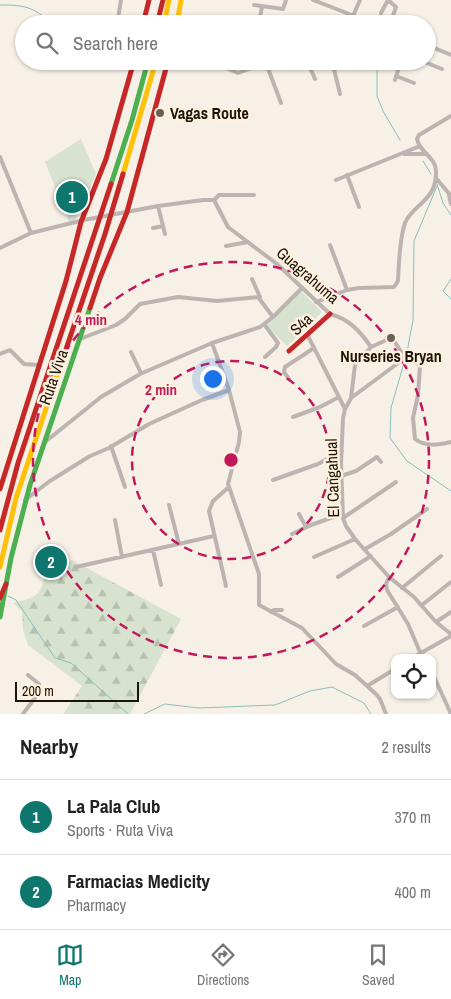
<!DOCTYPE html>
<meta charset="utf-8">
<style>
:root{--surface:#fff;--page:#f6f6f6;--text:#222;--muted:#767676;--line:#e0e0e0;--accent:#0f766e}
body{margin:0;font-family:"Archivo Narrow",sans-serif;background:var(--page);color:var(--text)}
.controls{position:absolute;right:15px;bottom:15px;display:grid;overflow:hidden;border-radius:10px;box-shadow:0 1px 4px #0004}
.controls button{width:45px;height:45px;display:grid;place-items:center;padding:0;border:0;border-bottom:1px solid var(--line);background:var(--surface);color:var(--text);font:25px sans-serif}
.scale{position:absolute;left:15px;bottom:12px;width:124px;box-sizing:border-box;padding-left:5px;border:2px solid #1b1408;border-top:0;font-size:14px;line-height:18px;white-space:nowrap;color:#1b1408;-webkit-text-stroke:4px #fff1de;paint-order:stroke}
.you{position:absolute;left:212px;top:378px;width:18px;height:18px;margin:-12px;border:4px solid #fff;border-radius:50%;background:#1a73e8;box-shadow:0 0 0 8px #1a73e833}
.badge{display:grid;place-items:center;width:32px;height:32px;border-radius:50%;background:var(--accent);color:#fff;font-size:16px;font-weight:700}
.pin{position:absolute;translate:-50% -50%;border:2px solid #fff;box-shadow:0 1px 5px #0006}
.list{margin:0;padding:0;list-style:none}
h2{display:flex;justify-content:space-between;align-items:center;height:65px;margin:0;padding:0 20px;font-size:21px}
h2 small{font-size:16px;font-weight:400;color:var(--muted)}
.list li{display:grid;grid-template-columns:32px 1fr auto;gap:15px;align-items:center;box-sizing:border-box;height:75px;padding:0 20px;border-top:1px solid var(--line)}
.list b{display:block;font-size:19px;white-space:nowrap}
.list p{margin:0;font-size:16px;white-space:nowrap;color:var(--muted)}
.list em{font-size:16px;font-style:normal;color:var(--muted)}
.icon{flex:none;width:28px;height:28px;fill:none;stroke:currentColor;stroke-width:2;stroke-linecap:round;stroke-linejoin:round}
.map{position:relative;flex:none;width:451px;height:714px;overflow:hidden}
.search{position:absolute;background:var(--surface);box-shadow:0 1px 4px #0004;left:15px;right:15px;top:15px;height:55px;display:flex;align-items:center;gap:12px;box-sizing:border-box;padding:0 18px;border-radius:28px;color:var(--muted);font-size:19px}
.sheet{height:215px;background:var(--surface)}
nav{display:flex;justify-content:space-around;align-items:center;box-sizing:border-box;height:70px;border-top:1px solid var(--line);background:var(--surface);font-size:14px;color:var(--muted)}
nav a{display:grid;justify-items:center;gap:2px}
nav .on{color:var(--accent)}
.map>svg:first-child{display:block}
</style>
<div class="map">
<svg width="451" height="714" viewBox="0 0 451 714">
<defs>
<pattern id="forest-firs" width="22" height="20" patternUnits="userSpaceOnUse" patternTransform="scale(1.25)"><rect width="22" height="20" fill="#d7e2cf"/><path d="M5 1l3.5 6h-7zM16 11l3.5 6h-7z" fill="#b8c1b0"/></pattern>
</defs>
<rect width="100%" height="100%" fill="#f7f0e6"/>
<path fill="#d7e2cf" d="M81,139L96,174L75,221L69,222L45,162Z
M301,291L322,312L287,346L266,325Z"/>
<path fill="url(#forest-firs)" d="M72,560L181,619L130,714H63L82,686L28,645L23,630L22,611L13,603C30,598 40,599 44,579Z"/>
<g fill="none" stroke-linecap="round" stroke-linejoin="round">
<path stroke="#8cbebc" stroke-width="1" d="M0,5C27,5 32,7 53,24
M372,61L377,63V96L383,111L400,140
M423,161L431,174
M437,184L443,203L451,215
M451,279L443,291L451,299
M407,352L413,320L414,241L437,186
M404,363L391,408L390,438L407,461L451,491
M8,596L16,600L55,658L71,663L128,714
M144,714L165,704L199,708L275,705L310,691L332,687L364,703L371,714"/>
<path stroke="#bdb4b1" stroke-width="4" d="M313,0L375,24
M388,0L396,7L390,24
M254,5L283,9L286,0
M381,13L388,0
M353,16L360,0
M117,24L121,0
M259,24L262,6
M427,45L451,55
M306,61L312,72L315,79
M422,61L442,69
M266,63L281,103
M308,63L333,65L340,94
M167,65L170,64L214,63L238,73L270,61
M396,76L414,83
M395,80L401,61
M404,154H427
M0,157L31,233
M347,175L359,207
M436,178L451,196
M336,180L420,146
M449,195L451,204
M214,200L228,227L277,264L330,314C349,319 360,331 371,347
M214,200L219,195H254
M158,206L165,234
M153,228L163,226
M330,245L347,290
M226,246L248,242
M0,248L31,233L84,220L158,206L203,200H214
M252,279L260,297H259
M316,302L347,290L359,288L394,287L398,281C399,263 399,241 405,223C412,204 437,202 436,171C436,157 419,152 417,139L419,135L451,116
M264,324L278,343L276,347L265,357
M308,336L345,409
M80,339L116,325L125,319L140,304L178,297L217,301L258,297L273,317
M212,343L229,390L240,432L239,442L228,484L259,574V605L302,628L336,664L355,675L377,695L380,699L386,714
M131,352L141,373
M0,354L10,350L24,364L40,365
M289,379L284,372L285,367L314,348
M351,398L405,358
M293,417L320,407L339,397
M45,442L101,397L140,374L212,343L260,327L273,317L302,288
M451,442C438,445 426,447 415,439L413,418L418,395L420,366L415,361L405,358L393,339L391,338L371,347L355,365L351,398L345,409L343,418L341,463L343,518L346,526L355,539L389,577L414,597L436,622L451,634
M111,446L125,487
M341,476L356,471L377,457L381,462
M273,480L318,464L342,451
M25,500L50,481L90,456L109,448L149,424L202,400L229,390
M169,505L179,544
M299,514L306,527
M343,518L396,482
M115,520L122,557
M292,534L311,525L342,514
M365,549L391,534L427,509
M153,550L161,585
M314,557L355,539
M76,567L214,536
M338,577L371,556
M389,577L386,584L387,590L408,624L420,652L424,658
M226,586L209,511L213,501L229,487
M402,588L441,556
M422,605L451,582
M271,612L274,610H282
M436,622L451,612
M364,626L398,607
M412,658L451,636
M432,672L451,714
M367,686L395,669
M23,714L40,691L39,684L28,675"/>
<path stroke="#4caf50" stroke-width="5" d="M111,184L132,120L148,61
M0,617L11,558L30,485L90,308"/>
<path stroke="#ffc107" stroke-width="5" d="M164,24L169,0
M177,24L181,0
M123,174L156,61
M0,567L16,498L63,358"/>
<path stroke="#c62828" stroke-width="5" d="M143,24L149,0
M157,24L163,0
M90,308L100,278L127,212L168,61
M289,351L330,314
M63,358L105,234L123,174
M0,489L66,281L81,222L106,159L134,61
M0,530L18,463L111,184
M0,598L6,584"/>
</g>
<g fill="none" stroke="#c2185b" stroke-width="2.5" stroke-dasharray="9 6">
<circle cx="231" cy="460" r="99"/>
<circle cx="231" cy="460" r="198"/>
</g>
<g fill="#686156" stroke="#fff1de" stroke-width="2">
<circle cx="160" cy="113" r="5"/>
<circle cx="391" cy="338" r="5"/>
</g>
<g text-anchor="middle" stroke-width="5" stroke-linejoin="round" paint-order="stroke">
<g font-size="16" font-weight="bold" fill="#1b1408" stroke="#fff1de" text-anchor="start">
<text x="170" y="119">Vagas Route</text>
<text x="391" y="362" text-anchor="middle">Nurseries Bryan</text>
</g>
<g font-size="16" fill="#1b1408" stroke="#fff1de">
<text transform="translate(308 275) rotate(41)" y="6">Guagrahuma</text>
<text transform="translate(301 324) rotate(-43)" y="6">S4a</text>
<text transform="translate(53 377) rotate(-71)" y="6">Ruta Viva</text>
<text transform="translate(332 478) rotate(-92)" y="6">El Cangahual</text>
</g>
</g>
<circle cx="231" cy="460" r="8" fill="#c2185b" stroke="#fff1de" stroke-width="2.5"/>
<g font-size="15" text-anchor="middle" font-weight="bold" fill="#c2185b" stroke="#fff1de" stroke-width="5" stroke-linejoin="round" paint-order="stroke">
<text x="91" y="325">4 min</text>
<text x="161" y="395">2 min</text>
</g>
</svg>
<div class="controls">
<button><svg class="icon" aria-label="locate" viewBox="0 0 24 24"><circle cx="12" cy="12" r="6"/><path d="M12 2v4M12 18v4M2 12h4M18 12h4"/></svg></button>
</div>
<div class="scale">200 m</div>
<div class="you"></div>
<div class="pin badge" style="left:72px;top:197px">1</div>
<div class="pin badge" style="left:51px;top:562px">2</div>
<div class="search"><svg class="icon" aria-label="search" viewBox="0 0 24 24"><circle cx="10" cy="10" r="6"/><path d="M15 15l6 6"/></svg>Search here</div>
</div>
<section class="sheet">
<h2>Nearby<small>2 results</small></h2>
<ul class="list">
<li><span class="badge">1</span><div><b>La Pala Club</b><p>Sports · Ruta Viva</p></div><em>370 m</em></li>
<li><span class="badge">2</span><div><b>Farmacias Medicity</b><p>Pharmacy</p></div><em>400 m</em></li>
</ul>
</section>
<nav>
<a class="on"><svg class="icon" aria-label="map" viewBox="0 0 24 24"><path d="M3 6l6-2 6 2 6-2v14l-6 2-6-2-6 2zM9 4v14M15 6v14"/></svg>Map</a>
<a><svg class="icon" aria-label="directions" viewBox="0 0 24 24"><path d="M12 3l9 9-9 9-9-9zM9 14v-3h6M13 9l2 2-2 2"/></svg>Directions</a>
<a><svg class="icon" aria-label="saved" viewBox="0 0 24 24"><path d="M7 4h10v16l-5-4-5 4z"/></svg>Saved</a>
</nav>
